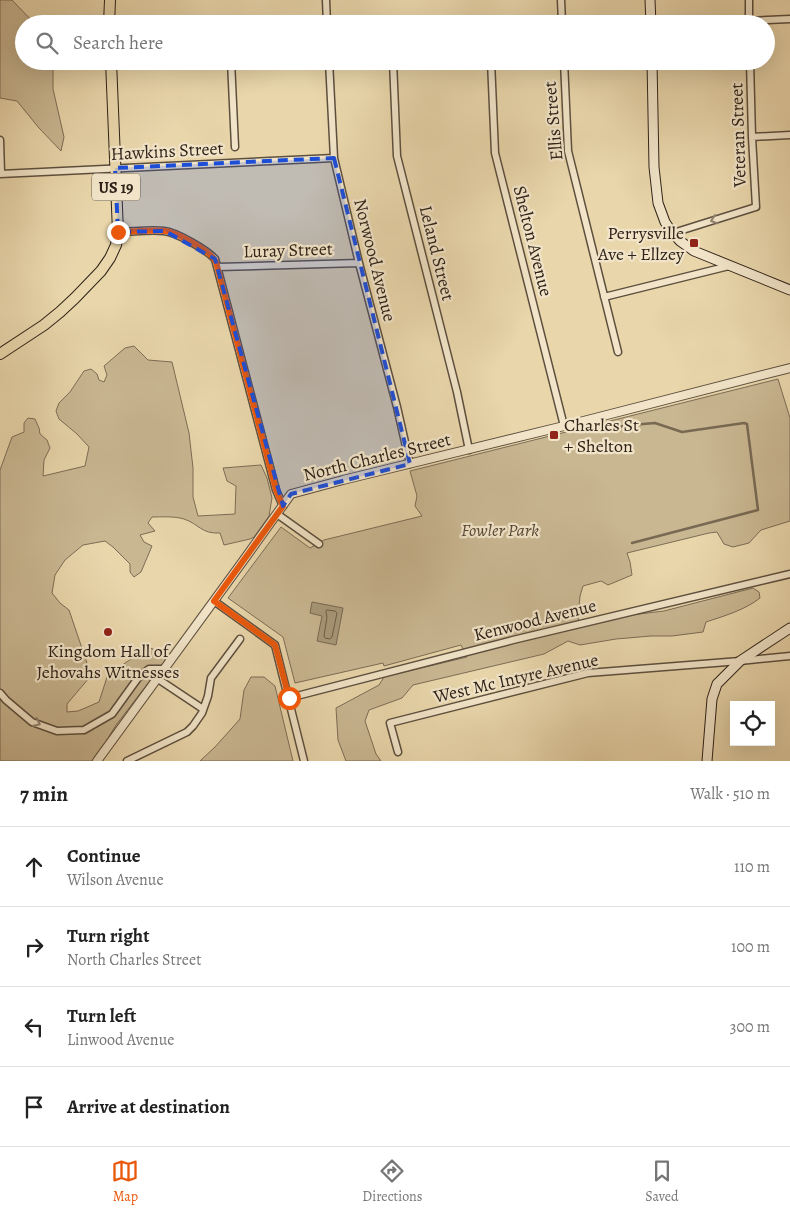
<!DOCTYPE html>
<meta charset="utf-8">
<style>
:root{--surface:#fff;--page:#f6f6f6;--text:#222;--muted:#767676;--line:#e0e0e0;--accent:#ea580c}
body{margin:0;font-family:Alegreya,serif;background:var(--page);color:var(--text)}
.controls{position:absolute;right:15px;bottom:15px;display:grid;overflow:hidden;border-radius:0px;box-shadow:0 5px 20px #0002}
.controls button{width:45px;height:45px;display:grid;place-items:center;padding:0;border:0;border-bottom:1px solid var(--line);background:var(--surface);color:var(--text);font:25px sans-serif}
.stop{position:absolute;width:15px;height:15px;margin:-11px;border:4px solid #ea580c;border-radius:50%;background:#fff}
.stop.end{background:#ea580c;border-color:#fff;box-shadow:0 1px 5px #0008}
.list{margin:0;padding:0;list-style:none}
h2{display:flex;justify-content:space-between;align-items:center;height:65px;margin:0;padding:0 20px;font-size:21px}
h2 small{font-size:16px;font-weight:400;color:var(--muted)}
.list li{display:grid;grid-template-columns:32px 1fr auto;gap:15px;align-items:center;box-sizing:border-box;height:80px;padding:0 20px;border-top:1px solid var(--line)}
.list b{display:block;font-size:19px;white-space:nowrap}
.list p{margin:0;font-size:16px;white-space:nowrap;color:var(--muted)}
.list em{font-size:16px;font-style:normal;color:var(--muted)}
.icon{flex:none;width:28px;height:28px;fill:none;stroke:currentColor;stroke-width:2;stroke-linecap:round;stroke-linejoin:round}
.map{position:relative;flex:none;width:790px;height:761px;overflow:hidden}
.search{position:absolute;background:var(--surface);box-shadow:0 5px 20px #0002;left:15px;right:15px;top:15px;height:55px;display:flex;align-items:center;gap:12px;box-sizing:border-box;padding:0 18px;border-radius:28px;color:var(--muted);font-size:19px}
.sheet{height:385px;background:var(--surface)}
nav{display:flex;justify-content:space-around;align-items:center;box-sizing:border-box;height:70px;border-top:1px solid var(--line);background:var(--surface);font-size:14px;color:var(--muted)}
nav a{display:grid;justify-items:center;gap:2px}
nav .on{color:var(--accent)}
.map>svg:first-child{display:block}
</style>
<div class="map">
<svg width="790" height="761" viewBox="0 0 790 761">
<rect width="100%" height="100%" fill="#e9d6ab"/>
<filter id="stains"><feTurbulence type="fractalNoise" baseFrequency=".004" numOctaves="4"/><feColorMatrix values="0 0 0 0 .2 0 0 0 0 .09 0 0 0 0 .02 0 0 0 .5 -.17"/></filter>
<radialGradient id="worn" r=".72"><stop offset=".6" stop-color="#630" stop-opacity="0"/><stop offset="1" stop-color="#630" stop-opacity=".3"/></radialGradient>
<path fill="#c9b792" stroke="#7c6c56" d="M0,0H12L35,24H24V61H53V89L64,137L61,151L39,128L17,101L0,98Z
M134,346L148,360L172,362L189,433L193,468V497L198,516L235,514L236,486L227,481L223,468L261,465L267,478L272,498L269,516L254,537L250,539L224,545L220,533C201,534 199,524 184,519C174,516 162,517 152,517L148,523L155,531L140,535L144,542L152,546L141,572L134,577L130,572V564L113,547L105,541L83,545L65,560L55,575L52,593L60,603L69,610L88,666L89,678L67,704V712L78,711L99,702L108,674C122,666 135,655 150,648L164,653L165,661L116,725L96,758L91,761H0V470L12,437L24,432V423L28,418L35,419L39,428L40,434L47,440L50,448L44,460L43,476L85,466L89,447L77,434L59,419L56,411L59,403L70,392L84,371L91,369L97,374L99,380L104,382L107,375L104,366L125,348Z
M778,379L790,418V521L761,530L749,543L733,547L724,544L717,532L709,533L627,553L630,562L632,575L608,585L601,581L583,586L580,596L578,619L583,624L623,616L664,611L753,588L759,592L760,598C745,610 724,616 706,622L703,632L672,636H651L616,639L580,645L568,641L544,654L413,685L402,698L369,710L365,721L376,754L381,761H346L338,740L336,708L379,685L384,677L467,657L461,645L384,666L383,663L295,683L283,637L228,598L281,527L310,548L324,540L422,516L415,506L417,496L410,471Z
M251,677H264L275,686L293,761H200L215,747L240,719L244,690Z"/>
<path fill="#a99979" stroke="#786953" d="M312,602L343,608L336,645L317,641L322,616L310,613Z"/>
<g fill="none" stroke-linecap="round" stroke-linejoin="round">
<path stroke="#6c5e49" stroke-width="1" d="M327,610L335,611L337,613L332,637L330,639L325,638L324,636L327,617L326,612Z"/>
<path stroke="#786953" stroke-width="2.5" d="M589,431L631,425L655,423L682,432L744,423L747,424L758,510L632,543"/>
<g stroke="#5d4f3e" stroke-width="9">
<path id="minor" d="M326,0L327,24
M561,0L562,23
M749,0V24
M749,21L790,19
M462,24L562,20
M231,61L235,147
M329,61L334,158L359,263L397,407L410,464
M393,61L397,156L457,392L469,450
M491,61L495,153L564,426
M564,61L568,151L618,352
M752,137L790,135
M0,140L1,173
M0,174L334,158
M118,232C132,232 150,229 164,231C176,232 207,250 215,259L276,490L283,506
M673,233L756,207L752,137L750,61
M218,267L359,263
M604,297L729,266
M277,514L319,544
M214,601L275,645L304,761
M158,679L203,709
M0,693L6,700L32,722L57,731L84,730L112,714L138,678L149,669H165
M289,698L513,640L790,574
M398,752L390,723L588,673L740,661L790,656
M127,761L187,732L193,726L202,713L208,696L211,678L240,639"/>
</g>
<g stroke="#5d4f3e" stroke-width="10">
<path id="tertiary" d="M97,761L243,561L291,494L343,480L564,426L790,368"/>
</g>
<g stroke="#2e2219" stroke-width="11">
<path id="secondary" d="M650,0L651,24
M652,61L654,167L658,203L665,222L671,231L680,241L694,251L790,290
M707,761L712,699L717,684L740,661L790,628"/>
</g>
<g stroke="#2e2219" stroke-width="12">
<path id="primary" d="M109,24L110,0
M0,354L44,325L60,312L75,298L101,271L110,258L116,245L118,232L111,61"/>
</g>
<use href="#minor" stroke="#f1e4c8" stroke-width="6"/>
<use href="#tertiary" stroke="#f1e4c8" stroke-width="8"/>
<use href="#secondary" stroke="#f1e4c8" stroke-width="9"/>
<use href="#primary" stroke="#e9d6ab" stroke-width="10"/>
</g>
<defs><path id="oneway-chevron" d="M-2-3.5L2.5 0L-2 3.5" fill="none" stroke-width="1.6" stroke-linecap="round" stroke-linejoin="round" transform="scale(1.25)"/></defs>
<g stroke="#908370">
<use href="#oneway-chevron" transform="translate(714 220) rotate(162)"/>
<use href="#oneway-chevron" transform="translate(37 723) rotate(25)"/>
</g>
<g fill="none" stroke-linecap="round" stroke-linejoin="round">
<path stroke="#ea580c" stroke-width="6" d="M118,232C131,232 154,229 166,231C177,233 211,251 216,262L276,490L283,506L214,601L275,645L289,698"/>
</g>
<path fill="#1d4ed8" fill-opacity="0.2" stroke="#1d4ed8" stroke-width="4" stroke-dasharray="10 6" stroke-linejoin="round" d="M334,158L410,464L291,494L283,506L215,259L165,231L118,232L115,168Z"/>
<g fill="#8f2418" stroke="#f1e4c8" stroke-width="2">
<rect x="689" y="238" width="10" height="10" rx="2.5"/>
<rect x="549" y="430" width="10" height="10" rx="2.5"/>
<circle cx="108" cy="632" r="5"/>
</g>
<g text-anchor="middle" stroke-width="4.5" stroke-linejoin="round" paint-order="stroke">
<rect fill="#f1e4c8" stroke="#685c4e" stroke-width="1" x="92" y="173.5" width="48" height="27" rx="4"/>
<g font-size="16" font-weight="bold" fill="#2e2219">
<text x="116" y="193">US 19</text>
</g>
<g font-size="18" fill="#2e2219" stroke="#f1e4c8">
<text transform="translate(553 121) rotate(-95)" y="6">Ellis Street</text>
<text transform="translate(738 135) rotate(-92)" y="6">Veteran Street</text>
<text transform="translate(167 151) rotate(-3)" y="6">Hawkins Street</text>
<text transform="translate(533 241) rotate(76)" y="6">Shelton Avenue</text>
<text transform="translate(288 250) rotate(-2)" y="6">Luray Street</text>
<text transform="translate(437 253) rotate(76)" y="6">Leland Street</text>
<text transform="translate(375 260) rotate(76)" y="6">Norwood Avenue</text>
<text transform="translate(377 457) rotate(-14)" y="6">North Charles Street</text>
<text transform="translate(535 620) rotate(-14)" y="6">Kenwood Avenue</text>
<text transform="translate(516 678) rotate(-13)" y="6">West Mc Intyre Avenue</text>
</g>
<g font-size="18" fill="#2e2219" stroke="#f1e4c8" text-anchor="end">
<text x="684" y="239">Perrysville<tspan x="684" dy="21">Ave + Ellzey</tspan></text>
<text x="564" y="431" text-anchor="start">Charles St<tspan x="564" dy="21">+ Shelton</tspan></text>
<text x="108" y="657" text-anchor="middle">Kingdom Hall of<tspan x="108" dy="21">Jehovahs Witnesses</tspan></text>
</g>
<g font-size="18" font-style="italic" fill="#554737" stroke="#f1e4c8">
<text x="500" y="536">Fowler Park</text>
</g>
</g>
<rect width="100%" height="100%" filter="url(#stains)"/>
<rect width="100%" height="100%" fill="url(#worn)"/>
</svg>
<div class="controls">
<button><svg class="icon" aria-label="locate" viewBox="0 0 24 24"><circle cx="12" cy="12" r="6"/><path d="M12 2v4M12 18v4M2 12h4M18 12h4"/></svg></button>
</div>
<div class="stop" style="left:289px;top:698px"></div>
<div class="stop end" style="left:118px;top:232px"></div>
<div class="search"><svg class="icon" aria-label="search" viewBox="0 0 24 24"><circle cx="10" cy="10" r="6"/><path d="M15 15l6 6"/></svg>Search here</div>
</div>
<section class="sheet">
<h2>7 min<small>Walk · 510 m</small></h2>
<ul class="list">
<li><svg class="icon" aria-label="ahead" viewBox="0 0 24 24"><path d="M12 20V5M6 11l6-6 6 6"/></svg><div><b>Continue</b><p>Wilson Avenue</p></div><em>110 m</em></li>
<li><svg class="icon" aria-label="right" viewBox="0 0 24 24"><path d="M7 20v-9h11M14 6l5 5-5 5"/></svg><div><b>Turn right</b><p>North Charles Street</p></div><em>100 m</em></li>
<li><svg class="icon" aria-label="left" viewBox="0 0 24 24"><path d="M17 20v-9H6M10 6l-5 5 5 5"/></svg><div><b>Turn left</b><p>Linwood Avenue</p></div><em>300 m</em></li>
<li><svg class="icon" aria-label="arrive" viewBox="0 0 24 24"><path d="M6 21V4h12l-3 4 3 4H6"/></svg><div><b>Arrive at destination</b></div></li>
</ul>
</section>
<nav>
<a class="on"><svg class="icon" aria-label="map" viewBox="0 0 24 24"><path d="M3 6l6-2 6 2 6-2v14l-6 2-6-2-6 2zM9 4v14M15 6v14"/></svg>Map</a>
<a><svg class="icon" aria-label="directions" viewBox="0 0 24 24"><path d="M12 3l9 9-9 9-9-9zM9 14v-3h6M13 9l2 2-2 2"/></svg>Directions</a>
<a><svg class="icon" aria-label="saved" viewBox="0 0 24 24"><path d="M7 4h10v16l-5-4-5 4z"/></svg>Saved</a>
</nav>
